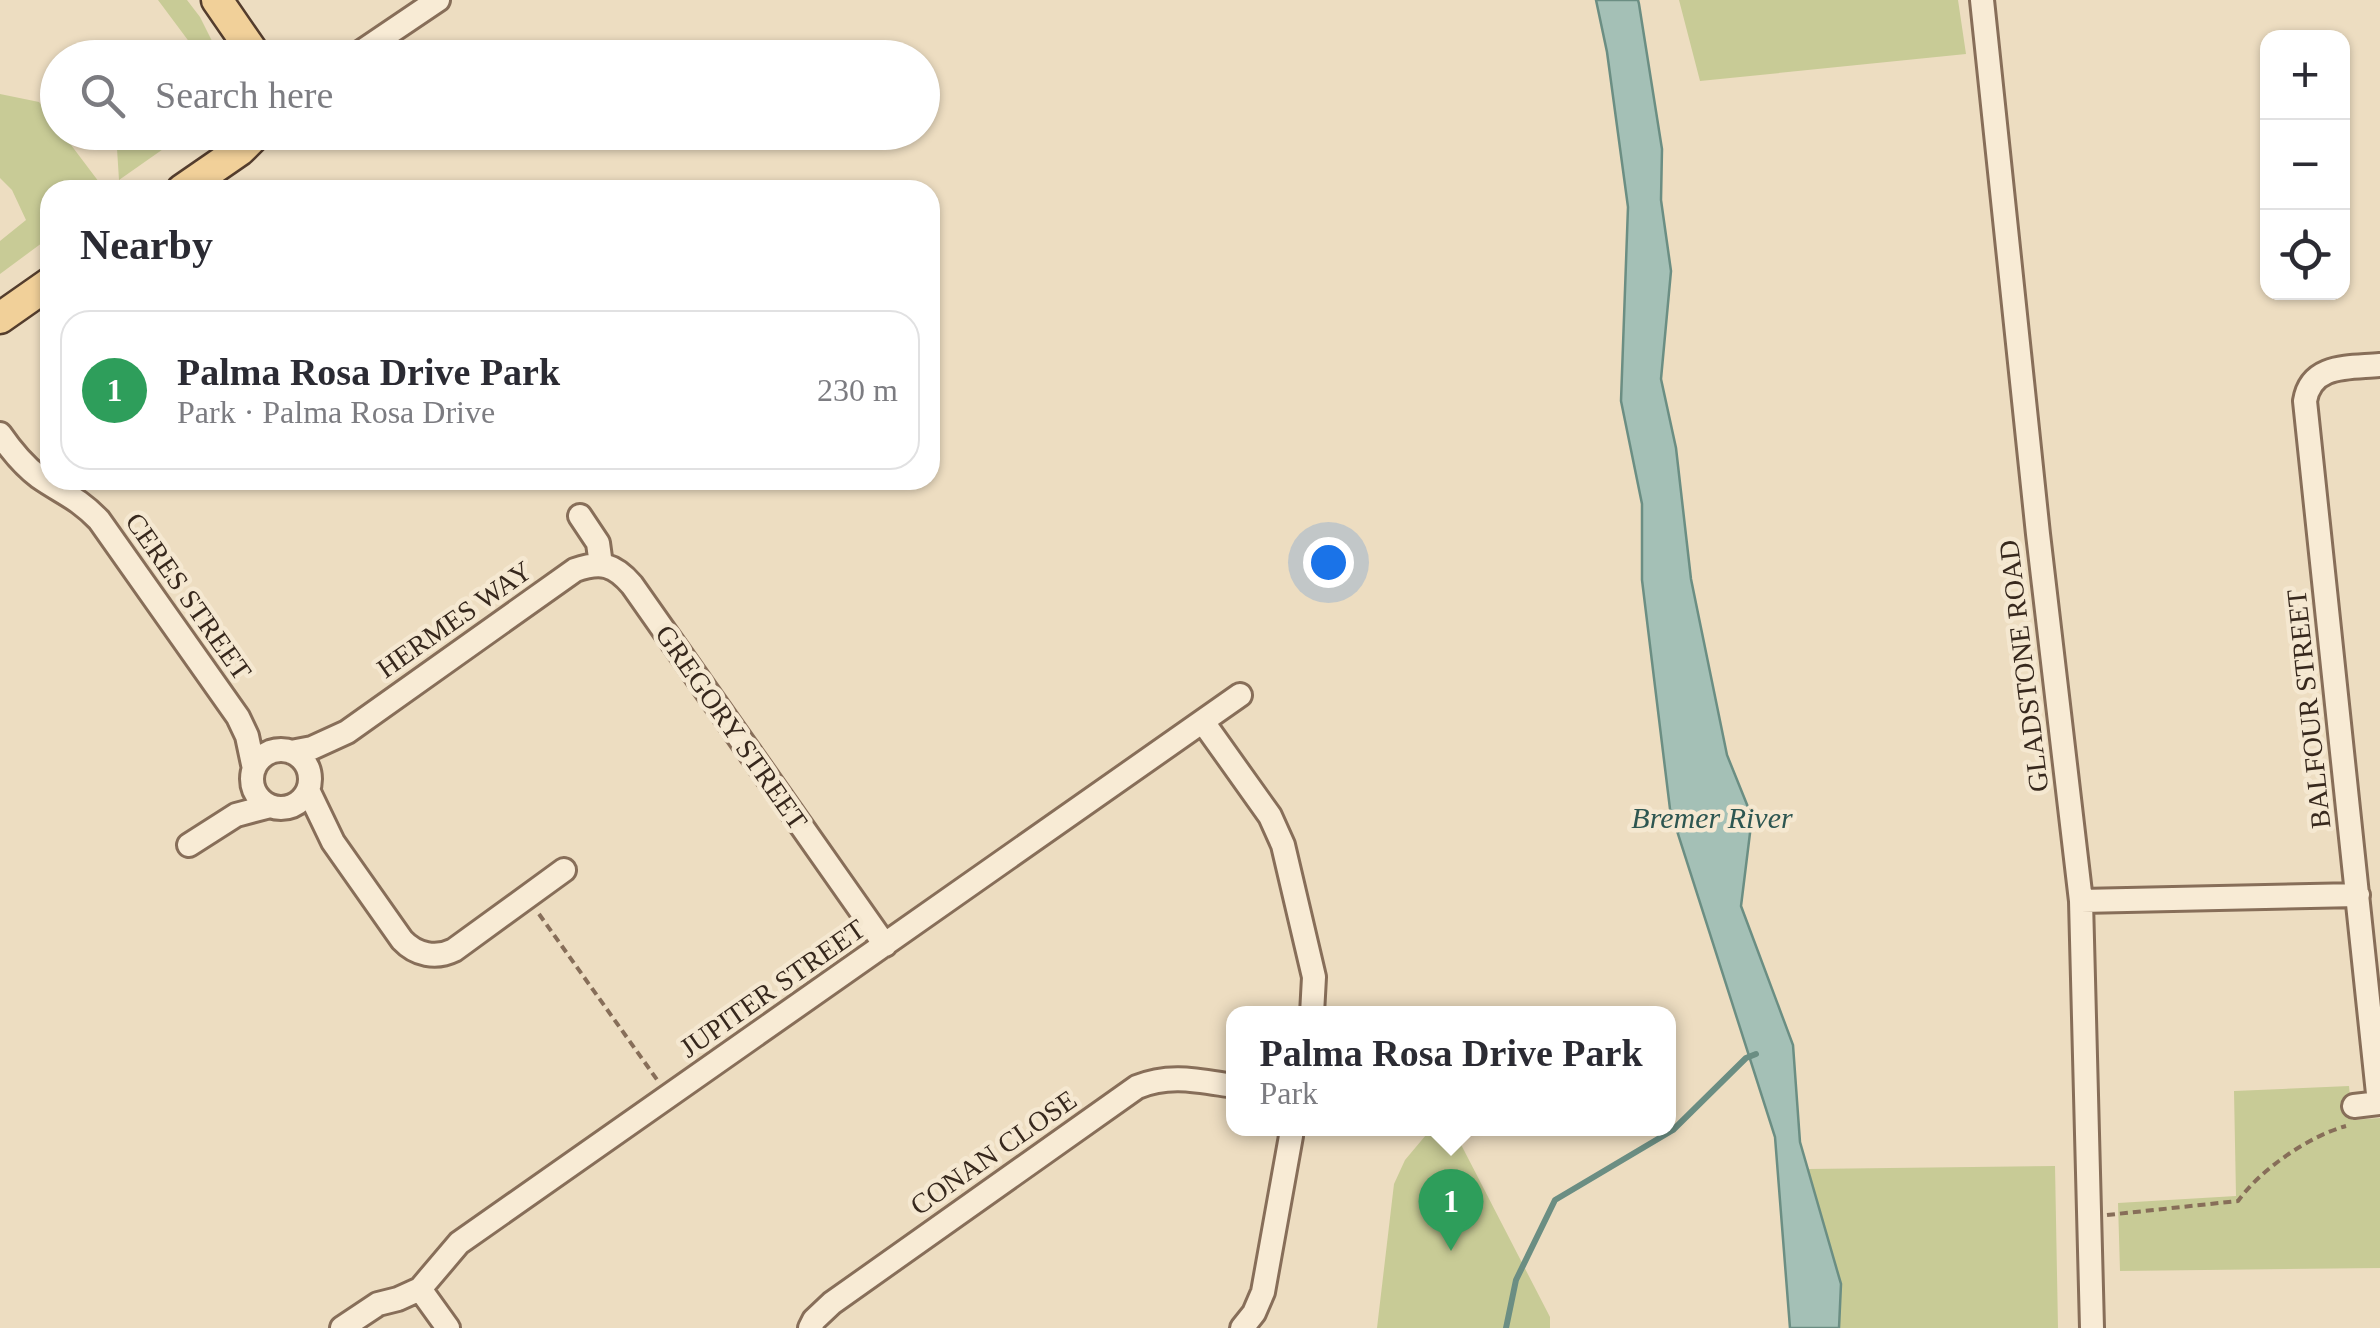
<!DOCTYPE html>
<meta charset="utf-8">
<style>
:root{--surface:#fff;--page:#f2f2f3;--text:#2b2b33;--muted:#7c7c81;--line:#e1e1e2;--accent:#952a31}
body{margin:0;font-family:Georgia,serif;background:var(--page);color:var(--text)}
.controls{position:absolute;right:30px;top:30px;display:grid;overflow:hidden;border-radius:20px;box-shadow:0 2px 8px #0004}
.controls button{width:90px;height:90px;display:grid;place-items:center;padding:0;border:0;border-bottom:2px solid var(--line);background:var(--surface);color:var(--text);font:50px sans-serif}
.you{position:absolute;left:1328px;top:562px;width:35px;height:35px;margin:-25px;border:8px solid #fff;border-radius:50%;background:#1a73e8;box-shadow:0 0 0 15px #1a73e833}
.badge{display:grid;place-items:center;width:65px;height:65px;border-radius:50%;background:var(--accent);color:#fff;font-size:32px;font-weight:700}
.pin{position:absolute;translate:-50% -82px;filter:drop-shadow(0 2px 5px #0008)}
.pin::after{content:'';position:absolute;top:52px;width:35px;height:30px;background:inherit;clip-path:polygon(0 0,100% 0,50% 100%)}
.popup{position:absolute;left:1226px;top:1006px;width:450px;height:130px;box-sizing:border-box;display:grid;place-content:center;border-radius:20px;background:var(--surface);filter:drop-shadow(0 2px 8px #0005);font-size:32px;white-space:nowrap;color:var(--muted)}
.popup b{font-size:38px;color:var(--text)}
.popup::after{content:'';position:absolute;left:50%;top:100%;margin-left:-20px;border:20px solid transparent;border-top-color:var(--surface)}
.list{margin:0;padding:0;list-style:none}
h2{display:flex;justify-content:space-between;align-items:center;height:130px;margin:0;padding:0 40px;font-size:42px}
h2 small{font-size:32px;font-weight:400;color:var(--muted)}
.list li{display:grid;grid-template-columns:65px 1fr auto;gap:30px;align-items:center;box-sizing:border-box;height:160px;margin:0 20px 20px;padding:0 20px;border:2px solid var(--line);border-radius:30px}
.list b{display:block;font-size:38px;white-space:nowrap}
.list p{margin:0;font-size:32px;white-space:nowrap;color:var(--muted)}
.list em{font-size:32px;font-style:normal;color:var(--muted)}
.icon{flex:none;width:55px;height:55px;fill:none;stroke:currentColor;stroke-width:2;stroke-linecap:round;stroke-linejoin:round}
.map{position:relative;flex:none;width:2380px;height:1328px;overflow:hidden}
.search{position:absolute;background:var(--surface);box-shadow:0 2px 8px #0004;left:40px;top:40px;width:900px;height:110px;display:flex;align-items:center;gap:25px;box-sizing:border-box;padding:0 35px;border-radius:55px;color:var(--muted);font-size:38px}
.panel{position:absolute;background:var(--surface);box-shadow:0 2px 8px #0004;left:40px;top:180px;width:900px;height:310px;border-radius:30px}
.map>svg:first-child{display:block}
</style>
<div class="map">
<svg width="2380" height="1328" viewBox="0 0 2380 1328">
<rect width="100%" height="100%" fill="#edddc1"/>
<path fill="#c8cb96" d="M158,0H187L200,17L220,57H198L199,55Z
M1679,0H1958L1966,54L1700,81Z
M0,94L39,102L57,127L58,132L62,133L105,190H50V237L0,274V241L26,220L12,190L0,178Z
M116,133V132L186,133L119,180Z
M2349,1086L2352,1120L2380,1118V1268L2120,1271L2118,1203L2236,1196L2234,1091Z
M1431,1129H1453L1550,1317V1328H1377L1394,1184L1405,1160Z
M2055,1166L2058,1328H1839L1841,1284L1808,1169Z"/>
<path fill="#a4c0b6" stroke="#6b8e83" stroke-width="2.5" d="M1596,0H1638L1639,4L1662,149L1661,200L1671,271L1661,379L1676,448L1691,579L1727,755L1752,817L1741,906L1793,1045L1800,1142L1841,1284L1839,1328H1790L1775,1137L1670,809L1642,580V504L1621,401L1628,207L1607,52Z"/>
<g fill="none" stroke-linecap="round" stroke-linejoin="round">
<path stroke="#6b8e83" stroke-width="6" d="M1506,1328L1516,1280L1555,1200L1673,1130L1746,1058L1756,1054"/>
<g stroke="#876e59" stroke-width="28">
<path id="minor" d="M1982,0L2038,534L2081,901L2092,1328
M352,58L438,0
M0,434C11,450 23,465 39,477C62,493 78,498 99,520L238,717L247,736L254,769
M580,516L598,543L601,565
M1203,722L1270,816L1283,845L1314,977L1312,1014
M252 779a29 29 0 1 1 58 0a29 29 0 1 1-58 0Z
M291,752L312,748L347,732L575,570C601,561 614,564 632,585L885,945
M308,790L333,842L402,940C416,955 436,959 454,950L564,870
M189,845L236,815L270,806
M2081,901L2358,895
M2379,1103L2305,401C2311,363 2350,368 2380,365
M2354,1106L2380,1103
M420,1289L448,1328
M342,1328L378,1304L398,1299L420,1289L459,1243L1240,695
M810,1328L814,1320L832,1303L1137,1087C1170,1073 1200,1081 1234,1086
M1242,1328L1254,1313L1263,1292L1291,1136L1289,1128"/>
</g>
<g stroke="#543d2d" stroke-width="35">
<path id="major" d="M217,0L257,58
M182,190L240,150L258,132
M0,318L50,283"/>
</g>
<path stroke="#876e59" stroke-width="4" stroke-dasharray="8 5" stroke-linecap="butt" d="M539,914L658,1081
M2107,1215L2238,1201C2260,1170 2309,1136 2346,1126"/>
<use href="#minor" stroke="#f8ebd5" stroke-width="22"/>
<use href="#major" stroke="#f1d099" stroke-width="30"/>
</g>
<g text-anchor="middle" stroke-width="9" stroke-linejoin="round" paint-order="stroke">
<g font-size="28" fill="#37281d" stroke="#f5e8d1">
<text transform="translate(189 596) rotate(55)" y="10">CERES STREET</text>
<text transform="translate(454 619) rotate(-35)" y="10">HERMES WAY</text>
<text transform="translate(2023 666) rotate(-97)" y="10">GLADSTONE ROAD</text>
<text transform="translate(2308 709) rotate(-96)" y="10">BALFOUR STREET</text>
<text transform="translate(732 727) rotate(55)" y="10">GREGORY STREET</text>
<text transform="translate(772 988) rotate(-35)" y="10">JUPITER STREET</text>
<text transform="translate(993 1152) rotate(-35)" y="10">CONAN CLOSE</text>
</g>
<g font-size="30" font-style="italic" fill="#2d5651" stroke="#f5e8d1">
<text x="1712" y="828">Bremer River</text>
</g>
</g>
</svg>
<div class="controls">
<button>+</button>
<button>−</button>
<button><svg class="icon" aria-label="locate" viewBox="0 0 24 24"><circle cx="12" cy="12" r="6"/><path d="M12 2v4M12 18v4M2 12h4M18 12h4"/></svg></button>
</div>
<div class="you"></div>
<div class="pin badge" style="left:1451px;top:1251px;background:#2e9e5b">1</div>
<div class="popup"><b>Palma Rosa Drive Park</b>Park</div>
<div class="search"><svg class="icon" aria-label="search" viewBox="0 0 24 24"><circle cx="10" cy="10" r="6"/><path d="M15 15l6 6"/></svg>Search here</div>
<section class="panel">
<h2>Nearby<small></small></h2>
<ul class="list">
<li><span class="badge" style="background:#2e9e5b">1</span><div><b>Palma Rosa Drive Park</b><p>Park · Palma Rosa Drive</p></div><em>230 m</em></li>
</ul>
</section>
</div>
